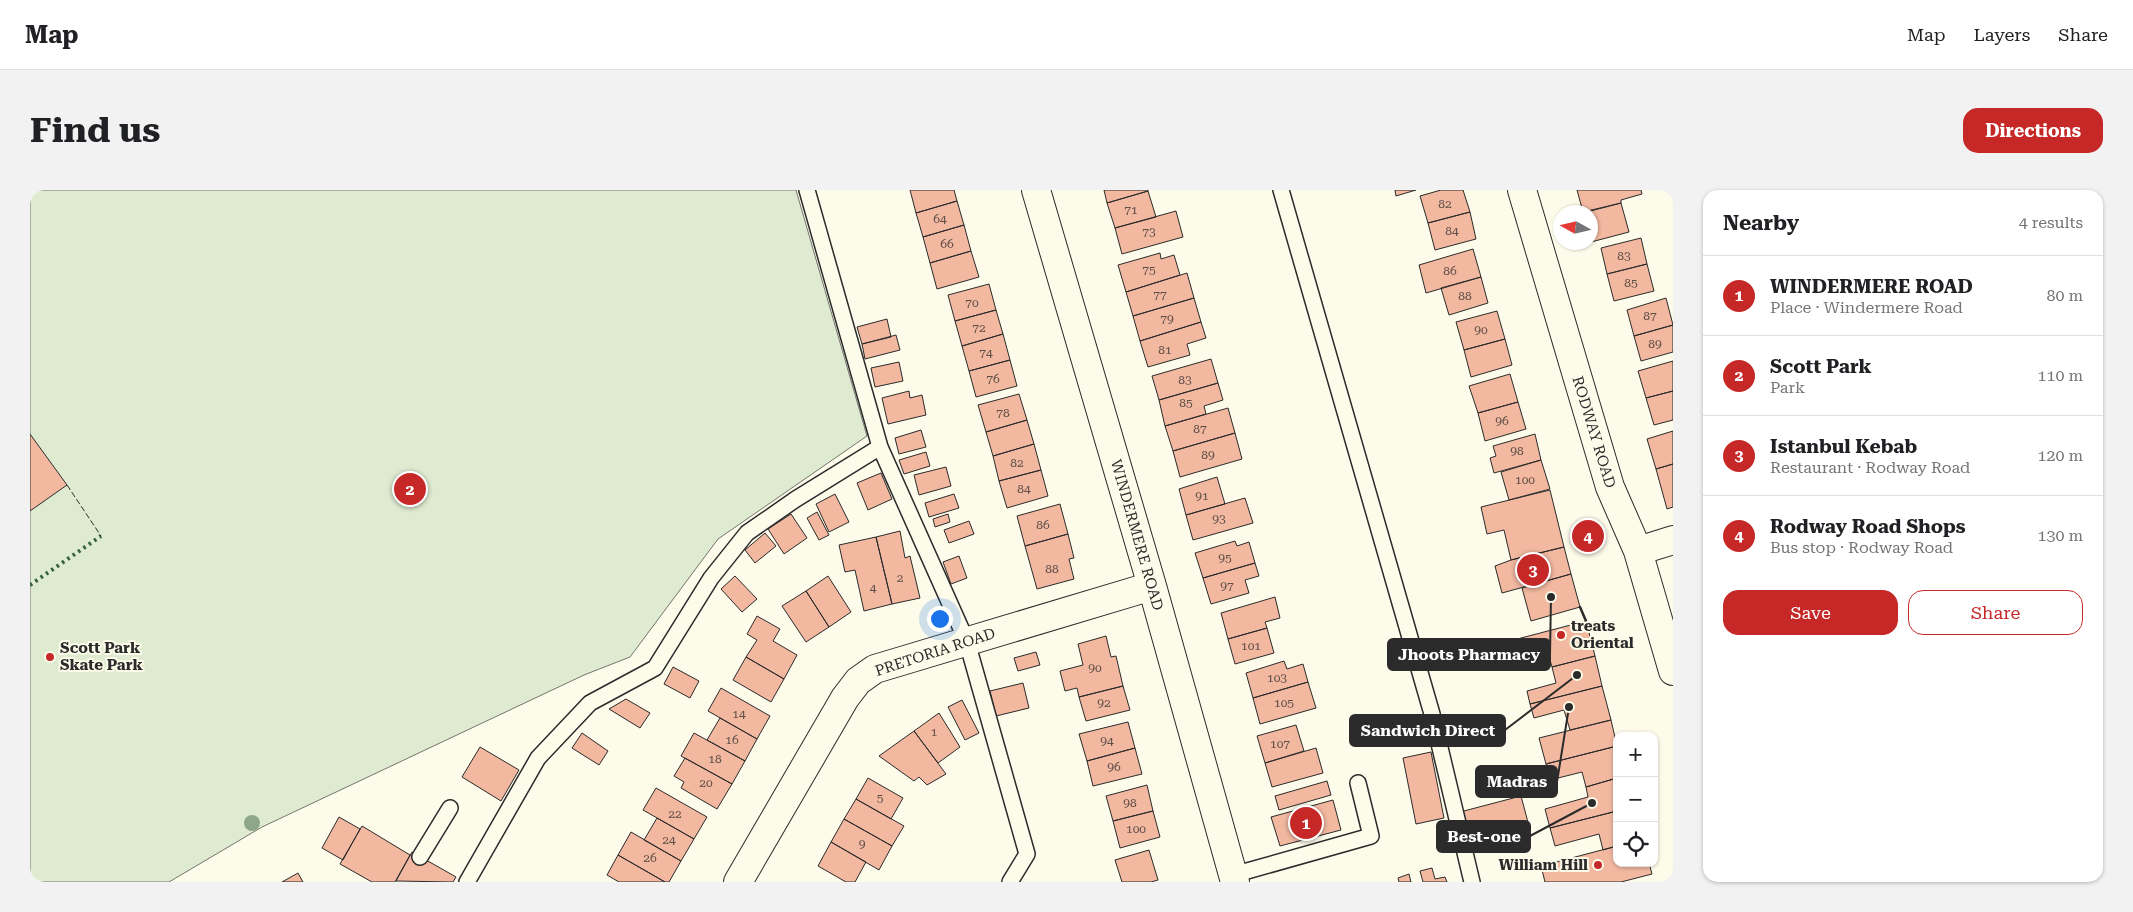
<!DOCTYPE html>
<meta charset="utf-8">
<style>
:root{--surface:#fff;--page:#f2f2f2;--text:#202124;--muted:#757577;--line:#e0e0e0;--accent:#c62828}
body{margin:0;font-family:"Roboto Serif",serif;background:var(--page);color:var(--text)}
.controls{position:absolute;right:15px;bottom:15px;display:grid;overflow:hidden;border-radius:10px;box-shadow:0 1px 4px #0004}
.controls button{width:45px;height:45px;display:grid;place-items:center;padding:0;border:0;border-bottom:1px solid var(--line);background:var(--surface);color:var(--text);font:25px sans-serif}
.compass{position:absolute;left:1523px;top:15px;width:45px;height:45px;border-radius:50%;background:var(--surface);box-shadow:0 1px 4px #0004;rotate:278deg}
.you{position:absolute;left:909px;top:428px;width:18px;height:18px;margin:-12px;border:4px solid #fff;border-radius:50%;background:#1a73e8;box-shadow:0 0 0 8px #1a73e833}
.badge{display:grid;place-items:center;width:32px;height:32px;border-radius:50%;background:var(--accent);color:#fff;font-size:16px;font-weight:700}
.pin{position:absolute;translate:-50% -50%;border:2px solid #fff;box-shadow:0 1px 5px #0006}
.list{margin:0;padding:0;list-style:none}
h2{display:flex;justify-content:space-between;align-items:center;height:65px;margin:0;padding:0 20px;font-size:21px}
h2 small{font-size:16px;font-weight:400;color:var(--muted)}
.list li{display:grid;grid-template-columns:32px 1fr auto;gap:15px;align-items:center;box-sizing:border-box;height:80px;padding:0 20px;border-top:1px solid var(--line)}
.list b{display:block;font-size:19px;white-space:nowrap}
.list p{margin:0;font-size:16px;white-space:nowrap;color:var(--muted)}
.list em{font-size:16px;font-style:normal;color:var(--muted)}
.actions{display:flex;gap:10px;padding:15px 20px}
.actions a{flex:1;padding:11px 0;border:1px solid var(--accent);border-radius:15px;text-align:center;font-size:18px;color:var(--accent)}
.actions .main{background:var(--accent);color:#fff}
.icon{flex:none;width:28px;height:28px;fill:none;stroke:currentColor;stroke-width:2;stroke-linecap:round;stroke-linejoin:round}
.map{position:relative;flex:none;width:1643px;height:692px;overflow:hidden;border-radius:15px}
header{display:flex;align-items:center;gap:30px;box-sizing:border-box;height:70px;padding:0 25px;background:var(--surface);border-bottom:1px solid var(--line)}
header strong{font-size:24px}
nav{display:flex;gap:28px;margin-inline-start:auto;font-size:18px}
.intro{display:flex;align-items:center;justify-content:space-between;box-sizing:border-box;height:120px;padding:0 30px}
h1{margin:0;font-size:35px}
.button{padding:12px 22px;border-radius:15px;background:var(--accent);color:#fff;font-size:18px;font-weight:700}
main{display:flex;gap:30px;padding:0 30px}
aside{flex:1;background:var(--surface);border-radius:15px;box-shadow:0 1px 4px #0004}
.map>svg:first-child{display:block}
</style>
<header>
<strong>Map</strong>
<nav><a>Map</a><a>Layers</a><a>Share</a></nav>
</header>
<div class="intro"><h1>Find us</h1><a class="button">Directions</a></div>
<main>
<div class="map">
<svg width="1643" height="692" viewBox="0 0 1643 692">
<rect width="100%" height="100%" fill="#fdfbea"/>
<path fill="#deebd1" stroke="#74746e" d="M0,0H766L837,246L688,349L600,467L554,485L232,637L139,692H0Z"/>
<path fill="#f2b8a0" stroke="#2b2b2b" d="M880,0H924L927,11L886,23Z
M1074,0H1118V1L1077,13Z
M1365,0H1386L1366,6Z
M1411,0H1433L1440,22L1398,33L1390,6Z
M1547,0H1611L1612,4L1591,10V13L1553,22Z
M1118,1L1126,27L1085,38L1077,13Z
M927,11L934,35L893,47L886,23Z
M1591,13L1599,42L1561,52L1560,22H1557Z
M1146,21L1153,47L1092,64L1085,38Z
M1440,22L1446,49L1405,60L1398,33Z
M934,35L941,61L900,73L893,47Z
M1611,48L1617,74L1577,84L1571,58Z
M1443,59L1451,87L1396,103L1389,75Z
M941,61L949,87L907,99L900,73Z
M1130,63L1131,69L1144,65L1150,85L1096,102L1088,75Z
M1617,74L1624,101L1584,111L1577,84Z
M1157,83L1164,108L1103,126L1096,102Z
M1451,87L1458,113L1419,125L1411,98Z
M959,94L966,120L925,131L918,105Z
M1164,108L1171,132L1110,151L1103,126Z
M1636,108L1643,135L1604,146L1597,120Z
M966,120L973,144L932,156L925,131Z
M1467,121L1475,149L1434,160L1426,132Z
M857,129L861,147L832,154L827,137Z
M1171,132L1176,148L1157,154L1160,165L1118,177L1110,151Z
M1643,135V162L1611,171L1604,146Z
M973,144L980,170L939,181L932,156Z
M866,145L870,160L835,169L832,154Z
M1475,149L1482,175L1441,187L1434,160Z
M1181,169L1188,193L1129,210L1122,186Z
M980,170L987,196L946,207L939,181Z
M1643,171V201L1616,208L1608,181Z
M869,172L873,191L845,197L841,178Z
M1480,184L1488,212L1448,223L1439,196Z
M1188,193L1193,210L1174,216L1176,224L1135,236L1129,210Z
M879,201L880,208L892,205L896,225L858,234L852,208Z
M1643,201V230L1624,235L1616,208Z
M989,204L997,230L956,242L948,215Z
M1488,212L1496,239L1455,251L1448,223Z
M1198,218L1205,243L1143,261L1135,236Z
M997,230L1004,254L963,266L956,242Z
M891,240L896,257L869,264L865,248Z
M1643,241V274L1626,279L1617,249Z
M1205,243L1212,269L1150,287L1143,261Z
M0,244L37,295L0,321Z
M1505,244L1511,270L1464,283L1460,268L1466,266L1463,256Z
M1004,254L1011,280L969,291L963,266Z
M896,262L900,276L874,284L869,270Z
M1511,270L1520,299L1479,310L1471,282Z
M1643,274V317L1637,319L1626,279Z
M916,277L921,296L889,305L884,285Z
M1011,280L1018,306L977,318L969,291Z
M851,283L862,309L838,320L827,293Z
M1187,287L1195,314L1156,325L1149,299Z
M1520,300L1534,357L1481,370L1474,340L1457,344L1451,317Z
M805,304L819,332L799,342L786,314Z
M924,304L929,318L899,327L895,313Z
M1215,308L1223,333L1163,350L1156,325Z
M1030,314L1038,344L995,356L987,326Z
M787,322L799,345L789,350L777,328Z
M761,324L777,348L754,364L738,339Z
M918,324L920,332L905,337L903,329Z
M939,331L944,344L919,353L914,340Z
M870,341L875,368L880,366L890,408L862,414L846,347Z
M735,343L746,356L725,373L715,360Z
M1038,344L1044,368L1039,369L1044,389L1007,399L995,356Z
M846,347L862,414L834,421L825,380L815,382L809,355Z
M1205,351L1207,356L1219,352L1225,373L1173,388L1165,363Z
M1534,357L1541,384L1472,403L1465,376L1481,370Z
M929,366L937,388L921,394L913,372Z
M1225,373L1229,386L1215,390L1219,403L1181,414L1173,388Z
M1541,384L1550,417L1501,431L1492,398Z
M705,386L727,409L712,422L691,399Z
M798,386L821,422L799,437L776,401Z
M776,401L799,437L776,452L752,416Z
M1245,407L1250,428L1235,432L1237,438L1198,449L1191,423Z
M727,426L750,439L743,451L767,465L754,489L716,467L727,450L717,444Z
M1556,431L1565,466L1522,477L1518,463L1454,479L1449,459Z
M1237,438L1244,463L1205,474L1198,449Z
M1076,446L1081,467L1086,466L1093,496L1049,507L1047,498L1035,501L1030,481L1053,475L1048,454Z
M1006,462L1010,475L988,481L984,468Z
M1565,466L1572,496L1500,514L1497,501L1526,493L1522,477Z
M716,467L754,489L741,512L703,490Z
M1254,471L1257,479L1273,474L1278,492L1223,508L1216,483Z
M643,477L669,491L660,508L634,494Z
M1278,492L1286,518L1230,534L1223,508Z
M993,493L999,518L966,526L960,501Z
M1093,496L1100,520L1056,531L1049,507Z
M1572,496L1581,530L1540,540L1534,520L1504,528L1500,514Z
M691,498L740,526L727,549L678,521Z
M596,509L620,523L610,538L579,519Z
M932,510L949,543L935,550L918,517Z
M909,523L930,557L908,573L884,541Z
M690,528L727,549L715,571L677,550Z
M1581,530L1587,556L1516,574L1509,548Z
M1098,532L1105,558L1057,571L1049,544Z
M1266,535L1274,561L1235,573L1227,546Z
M884,541L916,584L897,595L889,587L884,591L849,566Z
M552,543L578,561L569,575L542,558Z
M664,543L715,571L702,594L651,566Z
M1587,556V588L1556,597L1552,582L1520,590L1516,574Z
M450,557L489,580L471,611L432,587Z
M1105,558L1112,584L1063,596L1057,571Z
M1286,558L1293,583L1242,597L1235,573Z
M1401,562L1414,628L1386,634L1373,568Z
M655,568L702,594L687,619L651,598L654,592L644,586Z
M838,588L873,608L861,629L826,609Z
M1587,588V621L1520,638L1515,619L1558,607L1556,597Z
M1297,591L1301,605L1249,620L1245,606Z
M1117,595L1123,621L1083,631L1076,606Z
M626,598L677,627L664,649L613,620Z
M1491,606L1499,636L1438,652L1430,622Z
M826,609L874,636L862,656L814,629Z
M1303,610L1311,640L1250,656L1241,627Z
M1123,621L1130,647L1090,658L1083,631Z
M1587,621V656L1573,660L1569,644L1525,656L1520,638Z
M309,627L330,639L313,670L292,658Z
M627,628L664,649L651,671L614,650Z
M814,629L862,656L849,680L801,652Z
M332,636L380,665L365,692H342L310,674Z
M601,642L651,671L639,692H635L588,665Z
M801,652L836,672L825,692H816L788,676Z
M1587,656V673H1619L1622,684L1591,692H1515L1511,676Z
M1119,660L1128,690L1121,692H1092L1085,670Z
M382,662L426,687L423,692L366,691Z
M588,665L635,692H589L577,685Z
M1402,678L1405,689L1415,687L1417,692H1393L1390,681Z
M268,683L273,692H252Z
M1379,684L1381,692H1369L1368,688Z"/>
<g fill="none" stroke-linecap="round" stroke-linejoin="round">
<g stroke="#2b2b2b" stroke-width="18">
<path id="lane" d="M777,0L850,257L937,452L997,664L980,692
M1251,0L1402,524L1442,692
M390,667L420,618
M1203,685L1341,646L1328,593
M437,692L508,568L560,513L625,478L681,388L717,343L766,309L850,257"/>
</g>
<g stroke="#2b2b2b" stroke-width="30">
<path id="street" d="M1006,0L1122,396L1205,692
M1492,0L1580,297L1608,361L1643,481
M1608,361L1643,350
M708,692L815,508L828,491L845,479L1122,396"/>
</g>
<use href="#lane" stroke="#fdfbea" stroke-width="15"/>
<use href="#street" stroke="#fdfbea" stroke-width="28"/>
<path stroke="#34623c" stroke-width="4" stroke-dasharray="2.5 4" stroke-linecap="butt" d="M0,395L71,346"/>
<path stroke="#2b2b2b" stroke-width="1" stroke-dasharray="6 2.5" stroke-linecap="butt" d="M37,295L71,346"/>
<path stroke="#2b2b2b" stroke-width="2.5" d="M1550,417L1556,431"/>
</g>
<circle fill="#8ea78a" cx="222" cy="633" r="8"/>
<g fill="#c62828" stroke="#fdfbea" stroke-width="2">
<circle cx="1531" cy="445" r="5"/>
<circle cx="20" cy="467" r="5"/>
<circle cx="1568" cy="675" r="5"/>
</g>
<g text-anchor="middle" stroke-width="4" stroke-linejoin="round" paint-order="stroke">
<g font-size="12" fill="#5d4e48">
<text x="1415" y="18">82</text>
<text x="1101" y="24">71</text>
<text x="910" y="33">64</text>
<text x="1422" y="45">84</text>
<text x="1119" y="46">73</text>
<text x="917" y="58">66</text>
<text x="1594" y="70">83</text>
<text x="1119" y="84">75</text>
<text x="1420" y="85">86</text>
<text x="1601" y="97">85</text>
<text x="1130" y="109">77</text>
<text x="1435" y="110">88</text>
<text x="942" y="117">70</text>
<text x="1620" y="130">87</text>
<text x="1137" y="133">79</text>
<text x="949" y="142">72</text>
<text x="1451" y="144">90</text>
<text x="1625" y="158">89</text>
<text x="1135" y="164">81</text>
<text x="956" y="167">74</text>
<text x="963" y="193">76</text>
<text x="1155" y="194">83</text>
<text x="1156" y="217">85</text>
<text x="973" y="227">78</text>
<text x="1472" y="235">96</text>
<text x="1170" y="243">87</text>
<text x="1487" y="265">98</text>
<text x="1178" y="269">89</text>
<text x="987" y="277">82</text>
<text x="1495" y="294">100</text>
<text x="994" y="303">84</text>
<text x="1172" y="310">91</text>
<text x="1189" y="333">93</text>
<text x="1013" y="339">86</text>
<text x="1195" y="372">95</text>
<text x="1022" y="383">88</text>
<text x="870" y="392">2</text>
<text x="1197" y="400">97</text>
<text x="843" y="402">4</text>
<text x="1221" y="460">101</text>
<text x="1065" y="482">90</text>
<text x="1247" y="492">103</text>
<text x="1074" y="517">92</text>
<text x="1254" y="517">105</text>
<text x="709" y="528">14</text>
<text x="904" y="546">1</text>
<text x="702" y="554">16</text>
<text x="1077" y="555">94</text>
<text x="1250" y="558">107</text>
<text x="685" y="573">18</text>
<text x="1084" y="581">96</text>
<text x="676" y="597">20</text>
<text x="850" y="612">5</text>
<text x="1100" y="617">98</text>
<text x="645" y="628">22</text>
<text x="1106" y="643">100</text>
<text x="639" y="654">24</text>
<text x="832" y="658">9</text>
<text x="620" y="672">26</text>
</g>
<g font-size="15" fill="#2b2b2b" stroke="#fdfbea">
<text transform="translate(1564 242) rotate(73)" y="5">RODWAY ROAD</text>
<text transform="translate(1107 345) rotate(74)" y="5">WINDERMERE ROAD</text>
<text transform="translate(905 462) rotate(-18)" y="5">PRETORIA ROAD</text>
</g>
<g font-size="15" font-weight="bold" fill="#2b2b2b" stroke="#fdfbea" text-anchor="start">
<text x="1541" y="441">treats<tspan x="1541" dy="17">Oriental</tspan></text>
<text x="30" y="463">Scott Park<tspan x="30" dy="17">Skate Park</tspan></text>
<text x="1558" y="680" text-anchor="end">William Hill</text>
</g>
</g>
<path fill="none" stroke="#2b2b2b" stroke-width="2" d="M1521 407L1520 464M1547 485L1475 540M1539 517L1527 592M1562 613L1500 646"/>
<g fill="#2b2b2b" stroke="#fdfbea" stroke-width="2">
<circle cx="1521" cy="407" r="5"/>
<circle cx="1547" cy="485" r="5"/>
<circle cx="1539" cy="517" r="5"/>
<circle cx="1562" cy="613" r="5"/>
</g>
<g fill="#2b2b2b" stroke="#2b2b2b" stroke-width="2">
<rect x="1358" y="449" width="162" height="31" rx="5"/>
<rect x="1320" y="525" width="155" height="31" rx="5"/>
<rect x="1446" y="576" width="81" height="31" rx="5"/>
<rect x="1407" y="631" width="93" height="31" rx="5"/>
</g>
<g font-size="16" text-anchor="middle" font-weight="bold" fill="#fff">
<text x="1439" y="470">Jhoots Pharmacy</text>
<text x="1398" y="546">Sandwich Direct</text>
<text x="1487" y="597">Madras</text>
<text x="1454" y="652">Best-one</text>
</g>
</svg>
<div class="controls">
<button>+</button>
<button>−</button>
<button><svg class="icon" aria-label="locate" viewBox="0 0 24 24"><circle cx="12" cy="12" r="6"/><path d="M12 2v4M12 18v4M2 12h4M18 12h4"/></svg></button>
</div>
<svg class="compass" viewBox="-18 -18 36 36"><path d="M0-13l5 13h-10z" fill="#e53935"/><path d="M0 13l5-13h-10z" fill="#757577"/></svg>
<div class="you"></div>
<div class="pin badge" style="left:1276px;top:633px">1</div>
<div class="pin badge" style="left:380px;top:299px">2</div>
<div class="pin badge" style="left:1503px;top:380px">3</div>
<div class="pin badge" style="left:1558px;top:346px">4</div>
</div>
<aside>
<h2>Nearby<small>4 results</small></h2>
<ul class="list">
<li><span class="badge">1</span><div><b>WINDERMERE ROAD</b><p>Place · Windermere Road</p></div><em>80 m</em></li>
<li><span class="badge">2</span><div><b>Scott Park</b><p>Park</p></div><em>110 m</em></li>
<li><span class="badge">3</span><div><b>Istanbul Kebab</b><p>Restaurant · Rodway Road</p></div><em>120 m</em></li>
<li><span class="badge">4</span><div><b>Rodway Road Shops</b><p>Bus stop · Rodway Road</p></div><em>130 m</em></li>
</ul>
<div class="actions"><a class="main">Save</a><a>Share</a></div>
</aside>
</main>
